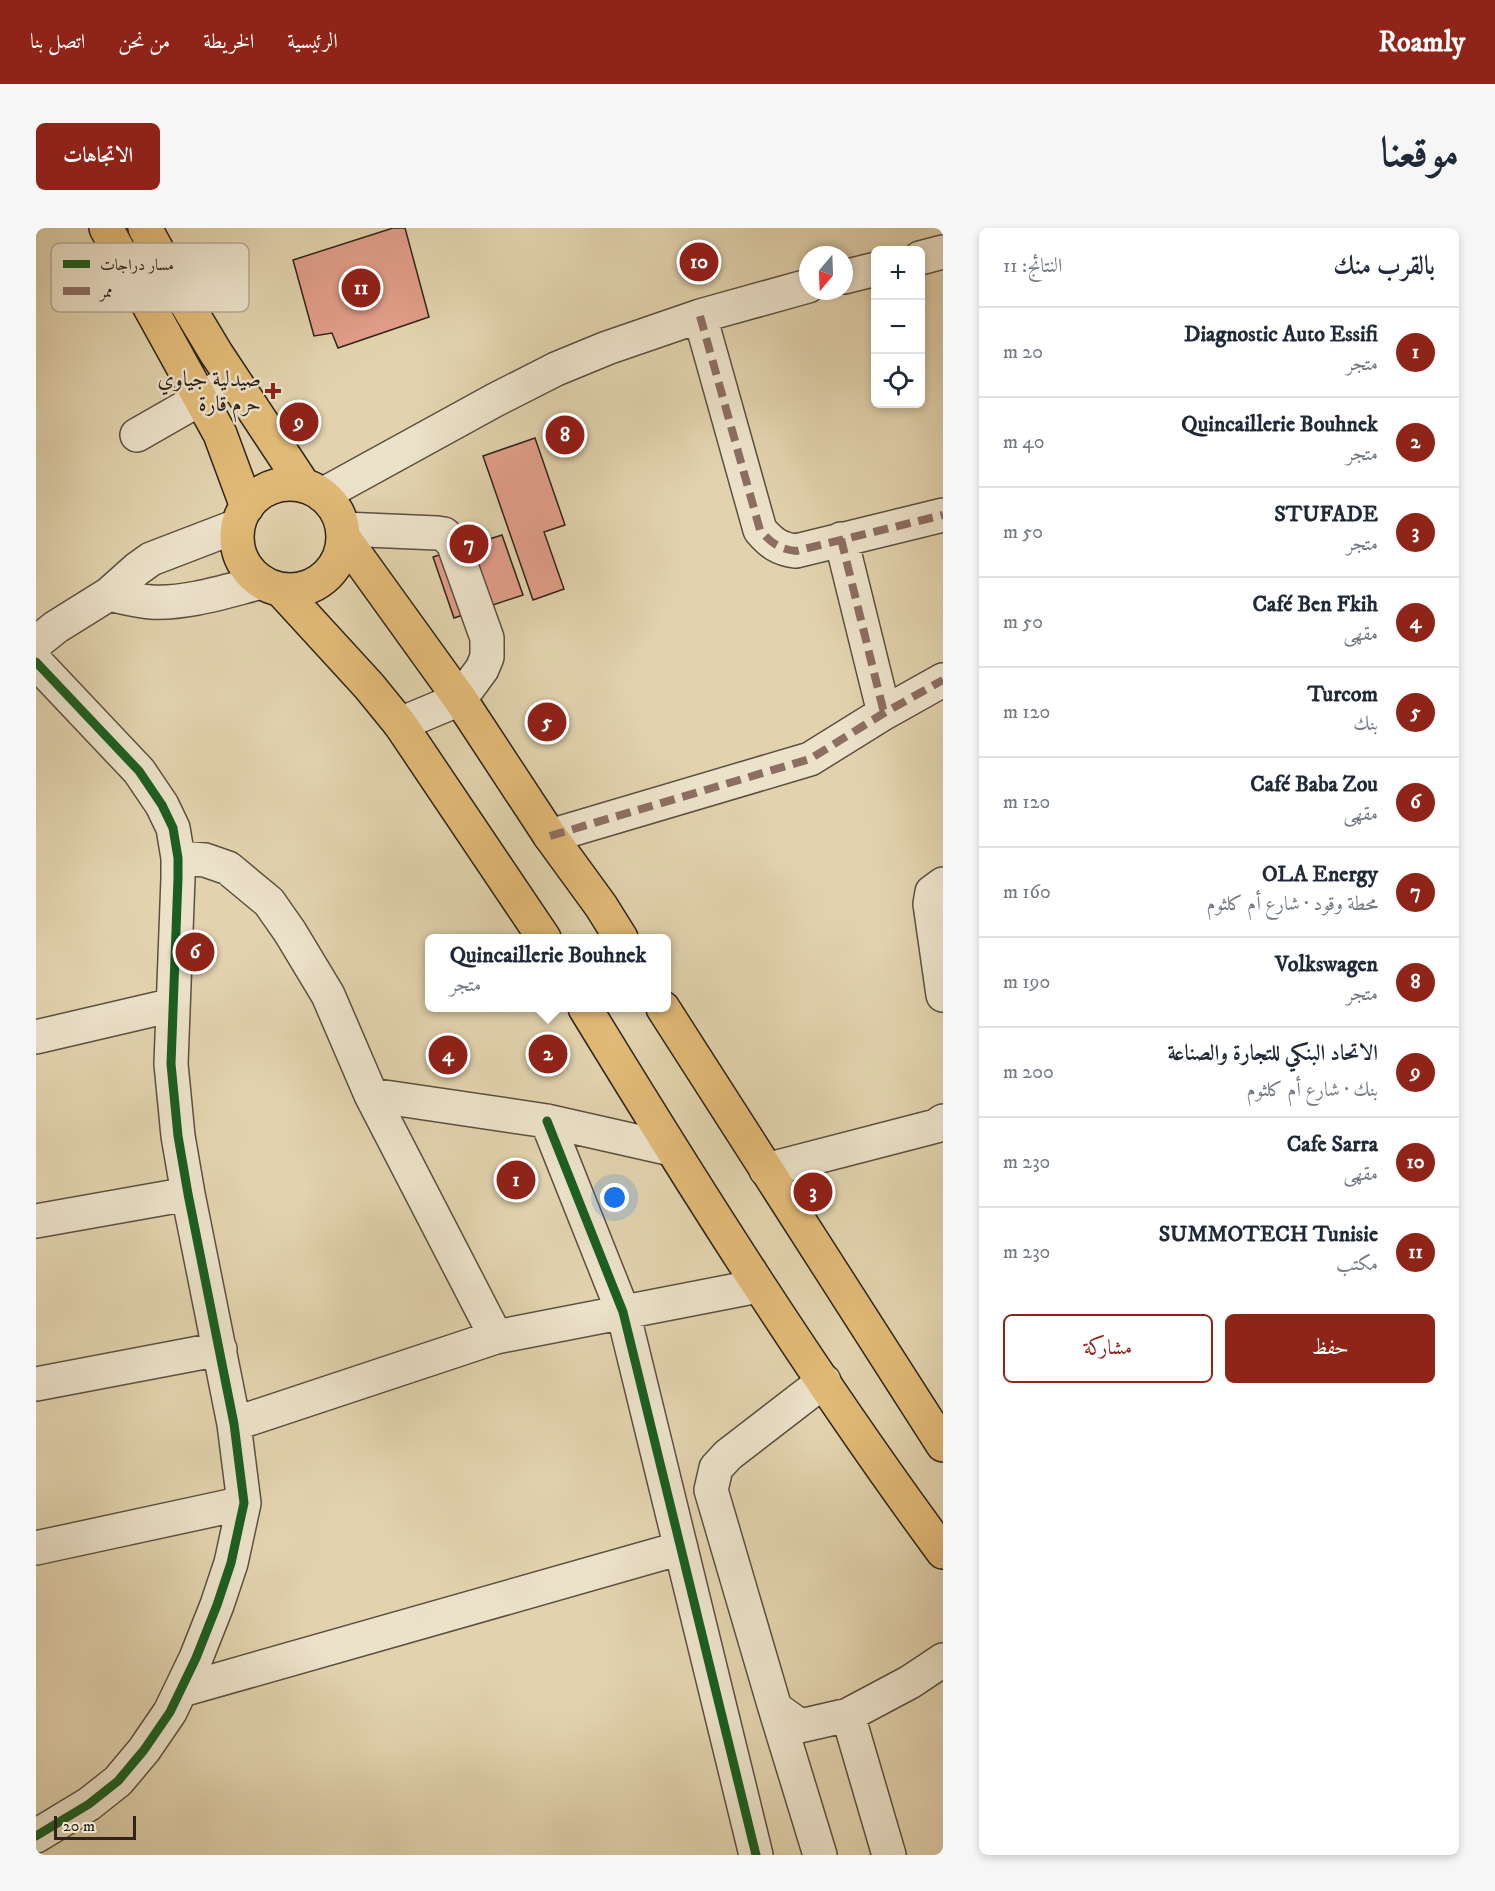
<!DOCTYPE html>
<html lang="ar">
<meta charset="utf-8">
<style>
:root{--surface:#fff;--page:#f6f6f7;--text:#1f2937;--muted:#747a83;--line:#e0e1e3;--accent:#8f2418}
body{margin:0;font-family:"IM FELL DW Pica",Amiri,serif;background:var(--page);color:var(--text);direction:rtl}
.controls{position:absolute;right:18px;top:18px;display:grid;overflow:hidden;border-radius:9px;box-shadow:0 3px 9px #0003}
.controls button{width:54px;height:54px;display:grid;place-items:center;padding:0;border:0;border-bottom:2px solid var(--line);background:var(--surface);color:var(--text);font:30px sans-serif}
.compass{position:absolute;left:763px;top:18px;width:54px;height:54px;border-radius:50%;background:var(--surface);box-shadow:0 3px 9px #0003;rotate:199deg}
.scale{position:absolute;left:18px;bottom:15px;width:82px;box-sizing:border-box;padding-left:6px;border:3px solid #2e241b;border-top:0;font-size:16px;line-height:21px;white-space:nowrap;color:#2e241b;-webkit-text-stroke:4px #ece2ca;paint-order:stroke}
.you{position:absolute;left:579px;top:970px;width:21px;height:21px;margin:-15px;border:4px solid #fff;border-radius:50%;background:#1a73e8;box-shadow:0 0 0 9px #1a73e833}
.badge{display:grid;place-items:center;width:39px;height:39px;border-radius:50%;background:var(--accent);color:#fff;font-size:20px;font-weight:700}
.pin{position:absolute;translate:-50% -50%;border:3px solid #fff;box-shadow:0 2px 6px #0006}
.popup{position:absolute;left:389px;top:706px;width:246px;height:78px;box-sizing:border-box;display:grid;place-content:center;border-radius:9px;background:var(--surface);filter:drop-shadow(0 2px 4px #0005);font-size:20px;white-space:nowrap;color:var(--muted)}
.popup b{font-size:22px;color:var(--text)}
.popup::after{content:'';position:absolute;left:50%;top:100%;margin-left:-12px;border:12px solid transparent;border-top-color:var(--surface)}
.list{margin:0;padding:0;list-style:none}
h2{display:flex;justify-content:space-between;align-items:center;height:78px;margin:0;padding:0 24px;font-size:26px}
h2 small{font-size:20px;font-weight:400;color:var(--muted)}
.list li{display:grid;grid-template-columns:39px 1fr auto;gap:18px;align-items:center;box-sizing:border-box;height:90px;padding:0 24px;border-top:2px solid var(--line)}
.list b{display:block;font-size:22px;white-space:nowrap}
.list p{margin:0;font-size:20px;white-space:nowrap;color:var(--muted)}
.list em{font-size:20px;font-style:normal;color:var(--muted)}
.actions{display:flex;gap:12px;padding:18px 24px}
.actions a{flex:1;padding:14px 0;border:2px solid var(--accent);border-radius:9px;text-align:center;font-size:21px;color:var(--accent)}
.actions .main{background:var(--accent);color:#fff}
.icon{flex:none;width:33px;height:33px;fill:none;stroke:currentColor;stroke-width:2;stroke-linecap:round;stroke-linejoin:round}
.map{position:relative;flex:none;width:907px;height:1627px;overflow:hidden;direction:ltr;border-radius:9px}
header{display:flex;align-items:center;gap:36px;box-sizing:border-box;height:84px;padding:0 30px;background:var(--accent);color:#fff}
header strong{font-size:28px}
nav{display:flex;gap:33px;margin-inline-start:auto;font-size:21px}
.intro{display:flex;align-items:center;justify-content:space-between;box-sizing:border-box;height:144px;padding:0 36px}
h1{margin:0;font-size:42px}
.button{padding:15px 27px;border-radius:9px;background:var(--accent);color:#fff;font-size:21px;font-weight:700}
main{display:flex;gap:36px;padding:0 36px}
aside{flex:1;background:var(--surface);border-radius:9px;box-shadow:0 3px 9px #0003}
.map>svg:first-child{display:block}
</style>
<header>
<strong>Roamly</strong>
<nav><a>الرئيسية</a><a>الخريطة</a><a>من نحن</a><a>اتصل بنا</a></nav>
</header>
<div class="intro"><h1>موقعنا</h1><a class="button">الاتجاهات</a></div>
<main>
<aside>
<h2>بالقرب منك<small>النتائج: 11</small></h2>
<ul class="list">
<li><span class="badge">1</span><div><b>Diagnostic Auto Essifi</b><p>متجر</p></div><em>20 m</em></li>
<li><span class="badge">2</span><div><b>Quincaillerie Bouhnek</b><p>متجر</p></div><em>40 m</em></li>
<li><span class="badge">3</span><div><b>STUFADE</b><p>متجر</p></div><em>50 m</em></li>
<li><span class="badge">4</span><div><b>Café Ben Fkih</b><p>مقهى</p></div><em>50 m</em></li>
<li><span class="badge">5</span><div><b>Turcom</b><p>بنك</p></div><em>120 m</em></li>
<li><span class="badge">6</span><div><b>Café Baba Zou</b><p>مقهى</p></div><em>120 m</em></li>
<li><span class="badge">7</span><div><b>OLA Energy</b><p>محطة وقود · شارع أم كلثوم</p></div><em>160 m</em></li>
<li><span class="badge">8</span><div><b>Volkswagen</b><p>متجر</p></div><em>190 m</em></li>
<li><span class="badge">9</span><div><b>الاتحاد البنكي للتجارة والصناعة</b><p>بنك · شارع أم كلثوم</p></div><em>200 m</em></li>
<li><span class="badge">10</span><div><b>Cafe Sarra</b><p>مقهى</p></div><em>230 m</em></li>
<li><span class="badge">11</span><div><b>SUMMOTECH Tunisie</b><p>مكتب</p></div><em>230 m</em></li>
</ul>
<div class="actions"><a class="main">حفظ</a><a>مشاركة</a></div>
</aside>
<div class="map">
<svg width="907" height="1627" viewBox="0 0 907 1627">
<rect width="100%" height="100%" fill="#e2d3ae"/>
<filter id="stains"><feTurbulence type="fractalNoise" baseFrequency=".00333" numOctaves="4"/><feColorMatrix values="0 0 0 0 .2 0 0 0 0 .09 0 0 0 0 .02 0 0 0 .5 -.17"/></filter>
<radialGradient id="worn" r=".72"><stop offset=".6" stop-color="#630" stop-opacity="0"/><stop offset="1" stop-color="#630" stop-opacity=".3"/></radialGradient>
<path fill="#e29e8a" stroke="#2e241b" stroke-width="1.5" d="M357,0H369L393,89L302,120L296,105L278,108L257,32Z
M499,210L529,297L508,304L528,361L497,372L447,228Z
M466,307L487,367L418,390L397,329Z"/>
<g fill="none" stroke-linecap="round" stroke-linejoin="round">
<g stroke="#5b5040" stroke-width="36">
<path id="minor" d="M884,30L907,24
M808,49L840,41
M664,88L724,302C735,315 743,321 760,323L907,287
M101,207L197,152
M286,267L459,172L520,141L571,120L664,88L772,58
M307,301L401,305L408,306L417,315L451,410V429L446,441L424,471L364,496
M805,311L848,485
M73,366C87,369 101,373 115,374C152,376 190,363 226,354
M0,415L20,399L73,366L101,341L115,331L201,298
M0,434L103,543L126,577L137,600L142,630V650L135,836L142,908L152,966L198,1196L208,1275L195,1335L181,1377L160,1430L134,1484L108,1522L82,1553L53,1576L0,1608
M514,608L774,531L848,485L907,452
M142,630L169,632L192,640L233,674L254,704L292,767L335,867L460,1109
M907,656L896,664L894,676L907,767
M0,809L137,777
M335,867L511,893L635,921
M511,893L587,1084L720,1627
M730,942L900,898L907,893
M0,993L152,966
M788,1153L692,1227L680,1240L675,1262L739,1480L764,1498L812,1487L874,1454L907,1432
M0,1156L184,1121
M198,1196L460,1109L722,1058
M0,1320L208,1275
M146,1462L645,1320
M739,1480L784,1627
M812,1487L853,1627"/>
</g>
<g stroke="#2e241b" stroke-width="36">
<path id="major" d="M70,0L184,206L211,279
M109,0L150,75L180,125L268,258
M201 309a53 53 0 1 1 106 0a53 53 0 1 1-106 0Z
M308,310L424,471L514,608L565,678L585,710
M245,362L333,458L364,496L508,710
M549,780C662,965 778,1149 907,1324
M627,780L907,1217"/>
</g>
<use href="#minor" stroke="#ece2ca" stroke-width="33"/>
<use href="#major" stroke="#e1ba77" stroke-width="33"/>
<path stroke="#8d6e63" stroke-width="8" stroke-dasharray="15 8" stroke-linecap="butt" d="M664,88L724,302C735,315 743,321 760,323L907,287
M805,311L848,485
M514,608L774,531L848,485L907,452"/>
<g stroke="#ece2ca" stroke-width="13">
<path id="cycleway" d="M0,434L103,543L126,577L137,600L142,630V650L135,836L142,908L152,966L198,1196L208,1275L195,1335L181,1377L160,1430L134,1484L108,1522L82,1553L53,1576L0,1608
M511,893L587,1084L720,1627"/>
</g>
<use href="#cycleway" stroke="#1b5e20" stroke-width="9"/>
</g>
<path fill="#8f2418" stroke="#ece2ca" stroke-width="2" d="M234 154h6v6h6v6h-6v6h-6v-6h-6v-6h6z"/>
<g text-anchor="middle" stroke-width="5" stroke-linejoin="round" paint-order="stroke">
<g font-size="22" fill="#2e241b" stroke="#ece2ca" text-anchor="end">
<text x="225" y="158">صيدلية جياوي<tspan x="225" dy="25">حرم قارة</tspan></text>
</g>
</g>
<rect x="15" y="15" width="198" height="69" rx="9" fill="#ece2ca" stroke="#b3a996" stroke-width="1.5"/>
<rect x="27" y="32" width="27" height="8" fill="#1b5e20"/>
<rect x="27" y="59" width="27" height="8" fill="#8d6e63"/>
<g font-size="16" fill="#2e241b">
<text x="64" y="42">مسار دراجات</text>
<text x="64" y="69">ممر</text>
</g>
<rect width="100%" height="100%" filter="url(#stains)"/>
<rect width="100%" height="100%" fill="url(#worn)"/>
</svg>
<div class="controls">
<button>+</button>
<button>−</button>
<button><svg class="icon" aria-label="locate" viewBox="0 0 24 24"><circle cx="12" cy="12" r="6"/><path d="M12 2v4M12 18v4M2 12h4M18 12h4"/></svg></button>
</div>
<svg class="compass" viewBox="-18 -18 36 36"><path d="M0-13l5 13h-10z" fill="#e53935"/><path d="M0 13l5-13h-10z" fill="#747a83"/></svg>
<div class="scale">20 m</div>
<div class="you"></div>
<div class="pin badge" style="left:480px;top:952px">1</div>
<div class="pin badge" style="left:512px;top:826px">2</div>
<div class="popup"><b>Quincaillerie Bouhnek</b>متجر</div>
<div class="pin badge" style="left:777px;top:964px">3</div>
<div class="pin badge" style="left:412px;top:827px">4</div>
<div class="pin badge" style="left:511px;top:494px">5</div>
<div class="pin badge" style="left:159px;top:724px">6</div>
<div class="pin badge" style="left:433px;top:316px">7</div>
<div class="pin badge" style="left:529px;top:207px">8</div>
<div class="pin badge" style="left:263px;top:194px">9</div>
<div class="pin badge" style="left:663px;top:34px">10</div>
<div class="pin badge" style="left:325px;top:60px">11</div>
</div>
</main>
